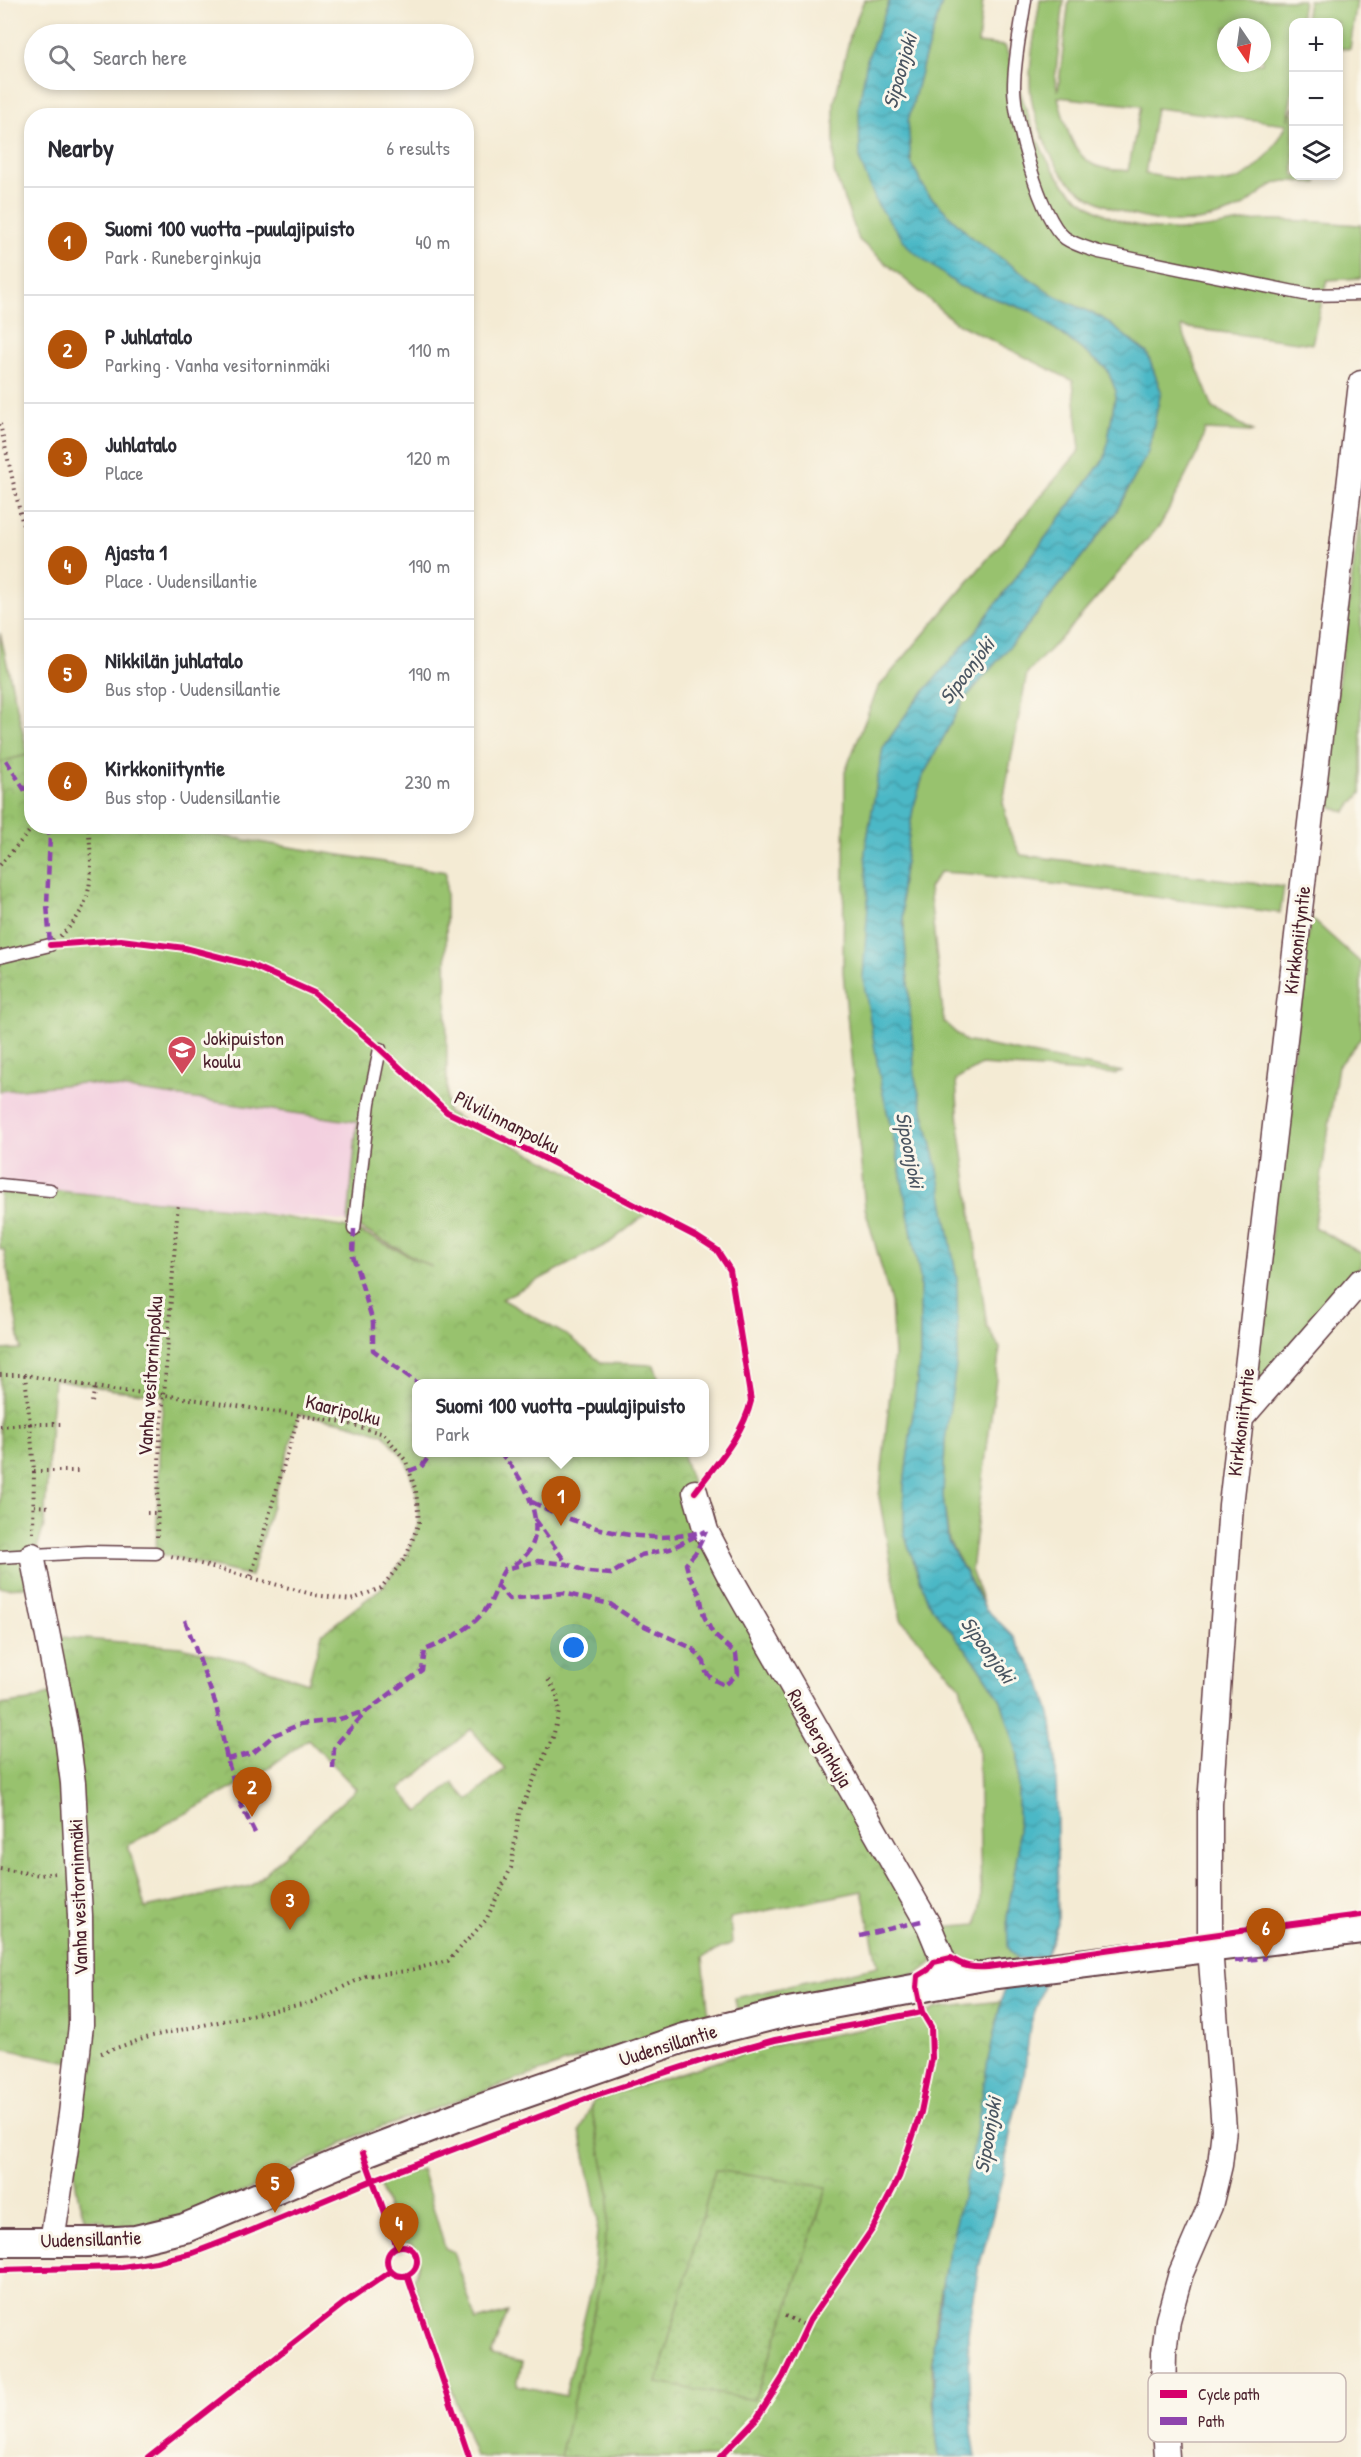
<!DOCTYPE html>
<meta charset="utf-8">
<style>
:root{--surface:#fff;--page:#f2f2f3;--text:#2b2b33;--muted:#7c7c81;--line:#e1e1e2;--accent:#b45309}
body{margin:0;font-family:"Patrick Hand",sans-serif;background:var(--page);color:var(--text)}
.controls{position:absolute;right:18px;top:18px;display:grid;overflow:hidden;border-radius:12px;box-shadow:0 3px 9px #0003}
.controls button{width:54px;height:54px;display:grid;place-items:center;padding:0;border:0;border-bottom:2px solid var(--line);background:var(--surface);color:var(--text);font:30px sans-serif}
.compass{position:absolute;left:1217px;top:18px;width:54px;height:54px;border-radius:50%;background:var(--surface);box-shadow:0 3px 9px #0003;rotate:167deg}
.you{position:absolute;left:574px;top:1648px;width:21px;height:21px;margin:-15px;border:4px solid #fff;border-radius:50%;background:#1a73e8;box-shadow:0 0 0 9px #1a73e833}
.badge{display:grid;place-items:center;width:39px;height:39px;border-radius:50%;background:var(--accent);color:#fff;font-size:20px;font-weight:700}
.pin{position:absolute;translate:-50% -50px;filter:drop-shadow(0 2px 3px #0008)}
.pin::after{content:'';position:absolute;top:32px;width:21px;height:18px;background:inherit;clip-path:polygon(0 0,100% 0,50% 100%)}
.popup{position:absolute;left:412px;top:1379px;width:297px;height:78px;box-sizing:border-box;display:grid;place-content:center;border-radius:12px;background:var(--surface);filter:drop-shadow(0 2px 4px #0005);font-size:20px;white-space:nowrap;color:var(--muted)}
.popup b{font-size:22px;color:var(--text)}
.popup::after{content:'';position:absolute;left:50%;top:100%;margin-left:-12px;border:12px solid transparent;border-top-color:var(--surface)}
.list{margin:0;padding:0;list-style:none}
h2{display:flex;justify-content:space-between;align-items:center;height:78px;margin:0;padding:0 24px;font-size:26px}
h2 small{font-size:20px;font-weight:400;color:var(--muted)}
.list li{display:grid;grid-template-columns:39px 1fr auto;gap:18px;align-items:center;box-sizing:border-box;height:108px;padding:0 24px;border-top:2px solid var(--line)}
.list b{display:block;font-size:22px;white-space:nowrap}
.list p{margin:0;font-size:20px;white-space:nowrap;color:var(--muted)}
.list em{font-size:20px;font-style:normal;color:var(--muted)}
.icon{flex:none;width:33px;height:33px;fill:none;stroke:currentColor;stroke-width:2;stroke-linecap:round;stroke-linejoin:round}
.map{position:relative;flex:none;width:1361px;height:2457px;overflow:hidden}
.search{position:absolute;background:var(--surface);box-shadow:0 3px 9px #0003;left:24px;top:24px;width:450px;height:66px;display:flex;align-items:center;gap:15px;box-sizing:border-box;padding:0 21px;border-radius:33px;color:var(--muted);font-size:22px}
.panel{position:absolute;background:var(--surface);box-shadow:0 3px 9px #0003;left:24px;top:108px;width:450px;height:726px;border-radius:24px}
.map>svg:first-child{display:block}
</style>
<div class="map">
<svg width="1361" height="2457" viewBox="0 0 1361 2457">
<defs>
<pattern id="park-crowns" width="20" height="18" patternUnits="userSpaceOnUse" patternTransform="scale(1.5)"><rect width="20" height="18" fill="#98c26e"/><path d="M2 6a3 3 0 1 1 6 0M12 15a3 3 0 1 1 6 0" fill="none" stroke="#84a65f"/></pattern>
<pattern id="garden-dots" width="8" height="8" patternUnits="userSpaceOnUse" patternTransform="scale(1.5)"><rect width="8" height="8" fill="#98c26e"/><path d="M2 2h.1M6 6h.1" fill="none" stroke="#84a65f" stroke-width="1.8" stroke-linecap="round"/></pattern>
<pattern id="water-waves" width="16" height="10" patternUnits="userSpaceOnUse" patternTransform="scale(1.5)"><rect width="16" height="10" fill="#4bb8c6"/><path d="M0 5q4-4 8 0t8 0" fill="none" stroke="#4095a1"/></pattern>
</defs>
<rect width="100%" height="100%" fill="#fbf7ec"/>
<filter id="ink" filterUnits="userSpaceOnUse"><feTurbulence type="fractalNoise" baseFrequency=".0167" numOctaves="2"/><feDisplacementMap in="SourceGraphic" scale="12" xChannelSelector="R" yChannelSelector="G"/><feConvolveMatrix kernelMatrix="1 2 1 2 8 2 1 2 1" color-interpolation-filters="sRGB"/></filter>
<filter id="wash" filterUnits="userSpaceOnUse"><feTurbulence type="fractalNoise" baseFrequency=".008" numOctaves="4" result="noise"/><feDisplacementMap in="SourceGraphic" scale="24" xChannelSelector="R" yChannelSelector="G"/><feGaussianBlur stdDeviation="1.35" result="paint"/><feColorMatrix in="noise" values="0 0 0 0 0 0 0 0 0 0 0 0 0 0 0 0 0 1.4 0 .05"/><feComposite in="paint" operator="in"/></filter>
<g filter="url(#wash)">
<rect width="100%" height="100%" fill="#f4ebd4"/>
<path fill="#f3cfdf" d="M0,968L359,1099L348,1222L0,1185Z"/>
<path fill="#98c26e" stroke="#71704c" stroke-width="1.5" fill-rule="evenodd" d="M864,0H890L867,60L959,286L1033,312L1107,369L1116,391L1105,458L974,633L911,707L883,748L865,851L881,1085L896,1149L920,1277V1356L904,1486V1533L928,1602L979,1666L1001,1700L1018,1755V1850L1007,1918L1017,1960C996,1963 963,1971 949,1949C945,1943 943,1934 940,1927L977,1924L981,1899L978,1749L960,1686L901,1620L879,1497L894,1355L891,1302L865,1208L843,971L845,772L878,688L1080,450L1073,381L955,322L859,240L834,172V103L851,32Z
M943,0H983L978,43L1005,46C1019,84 1031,136 1053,169C1084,217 1142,235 1197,229C1219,227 1242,220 1265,220C1297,219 1329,223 1361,225V278L1327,280L1312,344L1181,327L1213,408L1254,432L1205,430L1198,452L1161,524L1065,634L1027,673L1003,802L1009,831L1021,855L1284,887L1280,913L973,874L940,872L929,888L944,1022L965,1041L1123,1072L1115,1074L981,1065L956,1080L959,1125L987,1327L1000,1348L971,1570L985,1608L949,1541L943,1496L945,1441L938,1170L915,1078L901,887L913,809L923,776L963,701L1029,624L1115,514L1148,452L1161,391L1147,353L1102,318L1055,296L972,238L927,193L911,162L908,121L924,60Z
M1040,0H1064L1055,80L1058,91L1069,0H1303L1300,22H1294V75L1288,120L1293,107L1294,176H1318L1317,183C1306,183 1290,179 1280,182C1266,186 1254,200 1242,207C1231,213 1215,217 1203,220C1161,229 1092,209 1064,176C1049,158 1034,118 1031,96C1027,67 1036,29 1040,0ZM1226,27H1262V63H1226ZM1058,97L1141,106L1128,171C1119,170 1109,170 1100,167C1072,160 1064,120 1058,97ZM1156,108L1287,124C1277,144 1260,170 1238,179C1216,188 1169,177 1145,174Z
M1308,0H1357L1350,49L1339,48L1338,22H1305Z
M1361,511V793L1345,812L1322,804Z
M0,633L28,755L0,762Z
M1310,917L1361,963V1038L1338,1066L1314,1227L1361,1253V1265L1264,1382H1253Z
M765,2047L704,2457H475L413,2280C421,2267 420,2257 412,2244L399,2243L379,2182L422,2169L445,2248L454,2252L476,2321L508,2312L491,2355L522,2362L517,2385L565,2396L593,2282L598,2219L580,2131L593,2100Z"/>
<path fill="url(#park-crowns)" stroke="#71704c" stroke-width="1.5" fill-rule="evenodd" d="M31,754L32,826L165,827L446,872L447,1112L649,1212L609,1243L502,1299L568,1336L602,1363L654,1365L660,1383L417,1384V1452L682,1453L695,1492L925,1920L933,1962L919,1973L892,1981L737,2010L735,1998L878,1966L862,1891L730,1918L732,1943L703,1957L709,2019L588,2055L357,2136L266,2183L197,2211L153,2224L109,2228L103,2221L85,2219C68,2179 72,2107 75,2063L0,2048V1705L29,1701L59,1690L49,1636L181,1647L242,1661L308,1683L322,1634L381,1588L406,1557L419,1522L416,1491L406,1461L384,1434L343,1422L299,1414L251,1576L156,1553L160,1432L164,1395L113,1390L54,1379L44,1525L26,1587L0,1588V1350L21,1349L4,1250L0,1249V1185L228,1208L354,1229L432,1267L348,1222L357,1122L83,1083L0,1091V762ZM471,1729L505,1769L468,1800L453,1783L419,1812L400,1790ZM308,1739L356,1789L251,1886L145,1908L128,1845L267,1769Z
M1001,2001C990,2053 982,2105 972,2157C960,2221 937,2283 933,2348C930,2384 935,2422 939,2457H560L601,2281L610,2195L591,2107L593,2100L765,2047L913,2020L937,2008Z"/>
<path fill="url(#garden-dots)" stroke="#71704c" stroke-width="1.5" d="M715,2170L827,2187L785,2316L754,2400L657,2383Z"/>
<path fill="url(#water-waves)" stroke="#4a6c78" stroke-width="1.5" d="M890,0H943L924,60L908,121L911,162L927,193L972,238L1055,296L1102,318L1147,353L1161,391L1148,452L1115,514L1029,624L963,701L923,776L913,809L901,887L915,1078L938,1170L957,1279L958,1352L945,1441L943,1496L948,1541L985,1608L1013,1636L1041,1683L1052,1722L1056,1761L1058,1923L1046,1956L1017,1960L1008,1947L1007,1918L1018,1850V1755L1001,1700L979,1666L928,1602L904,1533V1486L920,1356V1277L896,1149L881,1085L863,978L868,904L865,851L883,748L911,707L974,633L1105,458L1116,391L1107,369L1033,312L959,286L910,249L877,204L860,161L859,105L867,60Z
M1045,1982L1030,2026L1024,2077L1012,2123L1002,2180L978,2271L968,2335L972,2432L976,2457H939L935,2423L933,2348L944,2273L972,2156L988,2060L1004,1989Z"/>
</g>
<g filter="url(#ink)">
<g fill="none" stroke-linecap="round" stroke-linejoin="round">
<g stroke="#643e44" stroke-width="15">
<path id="service" d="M1025,0C1021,28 1014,59 1014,87C1014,119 1040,219 1065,238C1075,245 1087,248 1099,252L1309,295L1361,294
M0,957L50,945
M0,1185L50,1190
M354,1229L369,1103L380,1049
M0,1557L88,1552L156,1553"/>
</g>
<g stroke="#643e44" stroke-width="27">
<path id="minor" d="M1243,1416L1361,1281
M695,1492L706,1531L730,1577L929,1926L943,1960L946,1982
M32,1555L66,1729L73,1783L80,1916L81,2025L71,2114L52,2242
M1167,2457L1163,2399L1164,2353L1168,2320L1181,2273L1210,2206L1220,2165L1224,2129L1210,1948V1804L1231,1505L1361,383"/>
</g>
<g stroke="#643e44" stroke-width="32">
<path id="tertiary" d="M0,2242H97L135,2240L185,2228L363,2153L457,2117L684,2038L783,2013L989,1975L1361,1929"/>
</g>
<path stroke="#643e44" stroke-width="4" stroke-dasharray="1.5 4.5" stroke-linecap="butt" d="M0,424L32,565
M0,865L34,826
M60,936C96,906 93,868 88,826
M0,1375H25L113,1390L164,1395L343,1422L384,1434L406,1461L416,1491L419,1522L406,1557L381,1588L351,1600L315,1595L171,1556
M25,1375L30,1424H63
M92,1402L95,1387
M0,1426L30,1424L34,1471L33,1533
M34,1471H81
M34,1506L52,1507
M147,1513H158
M157,1537L160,1432L164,1395L178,1202
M251,1576L299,1414
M0,1869L40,1875L56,1873
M101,2053L152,2036L312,2002L366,1976L406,1971L448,1961L486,1920L511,1868L519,1813L553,1737L559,1712L557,1694L547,1678
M785,2316L807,2326"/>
<use href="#service" stroke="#fff" stroke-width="12"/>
<use href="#minor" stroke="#fff" stroke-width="24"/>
<use href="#tertiary" stroke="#fff" stroke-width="28"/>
<path stroke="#8e44ad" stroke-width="4.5" stroke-dasharray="9 4.5" stroke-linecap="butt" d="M6,760L32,802
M46,826L50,835L47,904L50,945
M354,1229L353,1256L373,1322V1350L419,1384
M499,1452C526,1478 558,1541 513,1565
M409,1471L422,1466L432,1452
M532,1502C584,1528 638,1545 697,1533
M535,1519L567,1564
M496,1584L509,1599L563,1593L610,1604L642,1625L692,1648L704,1662L706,1672L712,1679L725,1685L738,1674L736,1654L713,1634L704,1616L700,1595L689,1575L686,1564L696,1552L706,1531
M185,1620L216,1705L227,1759L241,1805L256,1835
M227,1759L253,1753L274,1735L301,1724L336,1720L367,1711
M333,1769L334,1748L340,1740L367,1711L422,1670L425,1650C451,1639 479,1625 492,1599C497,1589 498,1579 505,1569L538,1561L567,1564L588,1572L611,1574L641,1555L670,1549L706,1531
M860,1936L925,1920
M1235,1961L1266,1958"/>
<g stroke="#fbf7ec" stroke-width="10">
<path id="cycleway" d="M50,945L121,940L185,948L251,965L314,993L380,1049L447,1112L540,1156L697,1237L717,1250L730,1270L751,1401C743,1435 716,1464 695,1492
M363,2153L397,2247
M387 2261a15 15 0 1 1 30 0a15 15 0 1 1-30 0Z
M0,2270L122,2267L156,2262L193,2253L243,2234L373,2180L596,2095L713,2057L775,2040L922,2012L917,1988L918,1976L928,1970L934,1962L951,1958C963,1967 973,1968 988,1967C1112,1949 1236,1931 1361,1915
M407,2275L469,2457
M148,2457L343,2304L391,2271
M720,2457L757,2418L783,2377L810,2320L873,2228L899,2177L921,2112L932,2058L931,2027L922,2012"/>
</g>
<use href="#cycleway" stroke="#d6006c" stroke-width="6"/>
</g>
</g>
<defs>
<g id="school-pin" transform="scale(1.5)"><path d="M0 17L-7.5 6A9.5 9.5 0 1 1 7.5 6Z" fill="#d1495b" stroke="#fbf7ec"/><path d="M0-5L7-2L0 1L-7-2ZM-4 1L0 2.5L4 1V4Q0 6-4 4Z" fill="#fff"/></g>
</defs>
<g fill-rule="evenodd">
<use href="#school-pin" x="182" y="1050"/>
</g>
<g text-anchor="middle" stroke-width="6" stroke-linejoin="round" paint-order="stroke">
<g font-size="20" fill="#4a1f2b" stroke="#fbf7ec">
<text transform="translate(1297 940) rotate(-83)" y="7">Kirkkoniityntie</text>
<text transform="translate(507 1122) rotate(27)" y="7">Pilvilinnanpolku</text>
<text transform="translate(150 1376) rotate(-86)" y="7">Vanha vesitorninpolku</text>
<text transform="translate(343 1410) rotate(14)" y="7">Kaaripolku</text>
<text transform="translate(1241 1422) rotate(-83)" y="7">Kirkkoniityntie</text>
<text transform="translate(820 1738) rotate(60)" y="7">Runeberginkuja</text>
<text transform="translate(78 1897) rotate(-92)" y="7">Vanha vesitorninmäki</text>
<text transform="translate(668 2045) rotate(-17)" y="7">Uudensillantie</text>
<text transform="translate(91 2239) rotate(-2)" y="7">Uudensillantie</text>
</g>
<g font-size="20" fill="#4a1f2b" stroke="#fbf7ec" text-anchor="start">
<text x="203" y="1045">Jokipuiston<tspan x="203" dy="23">koulu</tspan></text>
</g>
<g font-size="21" font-style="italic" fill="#4a5561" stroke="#fbf7ec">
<text transform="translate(900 71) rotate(-74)" y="7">Sipoonjoki</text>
<text transform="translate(967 671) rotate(-53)" y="7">Sipoonjoki</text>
<text transform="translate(910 1150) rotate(79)" y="7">Sipoonjoki</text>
<text transform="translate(988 1650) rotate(54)" y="7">Sipoonjoki</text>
<text transform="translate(988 2135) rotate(-80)" y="7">Sipoonjoki</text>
</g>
</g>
<rect x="1148" y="2373" width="198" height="69" rx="9" fill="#fbf7ec" stroke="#c6b6b2" stroke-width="1.5"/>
<rect x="1160" y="2390" width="27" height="8" fill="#d6006c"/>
<rect x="1160" y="2417" width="27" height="8" fill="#8e44ad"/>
<g font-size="16" fill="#4a1f2b">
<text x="1198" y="2400">Cycle path</text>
<text x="1198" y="2427">Path</text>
</g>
</svg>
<div class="controls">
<button>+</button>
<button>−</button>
<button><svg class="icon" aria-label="layers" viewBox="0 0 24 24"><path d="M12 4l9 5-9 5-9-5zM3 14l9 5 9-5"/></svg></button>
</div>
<svg class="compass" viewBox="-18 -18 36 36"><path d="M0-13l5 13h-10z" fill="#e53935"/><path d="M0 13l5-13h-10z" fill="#7c7c81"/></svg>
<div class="you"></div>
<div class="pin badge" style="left:561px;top:1526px">1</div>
<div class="popup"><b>Suomi 100 vuotta -puulajipuisto</b>Park</div>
<div class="pin badge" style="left:252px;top:1817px">2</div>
<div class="pin badge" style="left:290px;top:1930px">3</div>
<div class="pin badge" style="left:399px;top:2253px">4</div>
<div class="pin badge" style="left:275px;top:2213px">5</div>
<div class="pin badge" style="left:1266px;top:1958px">6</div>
<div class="search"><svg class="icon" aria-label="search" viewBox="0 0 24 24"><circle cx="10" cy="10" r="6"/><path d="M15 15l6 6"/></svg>Search here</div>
<section class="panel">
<h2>Nearby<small>6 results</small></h2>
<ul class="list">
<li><span class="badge">1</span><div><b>Suomi 100 vuotta -puulajipuisto</b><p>Park · Runeberginkuja</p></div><em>40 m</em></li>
<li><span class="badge">2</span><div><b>P Juhlatalo</b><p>Parking · Vanha vesitorninmäki</p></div><em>110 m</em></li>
<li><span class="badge">3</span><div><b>Juhlatalo</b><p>Place</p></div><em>120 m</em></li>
<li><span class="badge">4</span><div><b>Ajasta 1</b><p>Place · Uudensillantie</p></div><em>190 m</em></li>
<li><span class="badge">5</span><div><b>Nikkilän juhlatalo</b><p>Bus stop · Uudensillantie</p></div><em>190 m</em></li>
<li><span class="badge">6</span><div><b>Kirkkoniityntie</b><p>Bus stop · Uudensillantie</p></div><em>230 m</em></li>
</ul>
</section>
</div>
